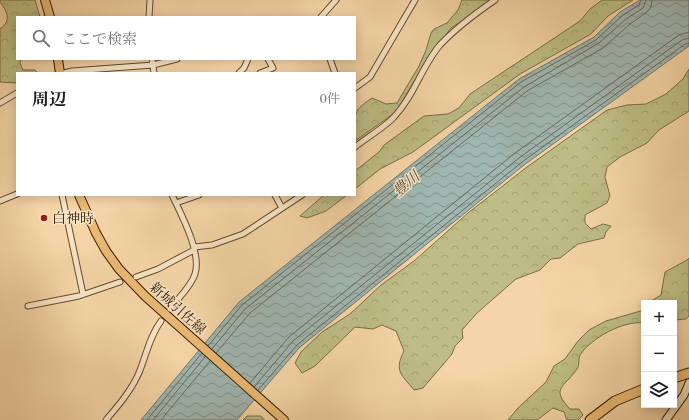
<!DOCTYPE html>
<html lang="ja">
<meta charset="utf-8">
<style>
:root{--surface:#fff;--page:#f6f6f6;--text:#202124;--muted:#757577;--line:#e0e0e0}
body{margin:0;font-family:"Old Standard TT","Noto Serif JP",serif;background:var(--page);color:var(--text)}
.controls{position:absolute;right:12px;bottom:12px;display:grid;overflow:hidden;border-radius:0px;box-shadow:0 2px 10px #0003}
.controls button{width:36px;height:36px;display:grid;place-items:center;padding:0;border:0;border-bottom:1px solid var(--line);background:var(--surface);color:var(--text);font:20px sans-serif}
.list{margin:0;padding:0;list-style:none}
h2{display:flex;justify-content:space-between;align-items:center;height:52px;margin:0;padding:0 16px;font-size:17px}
h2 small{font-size:13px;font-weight:400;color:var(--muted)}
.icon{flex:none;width:22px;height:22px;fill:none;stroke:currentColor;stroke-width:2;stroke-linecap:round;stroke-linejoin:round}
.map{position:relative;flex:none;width:689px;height:420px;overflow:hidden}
.search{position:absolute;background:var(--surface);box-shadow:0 2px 10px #0003;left:16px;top:16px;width:340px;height:44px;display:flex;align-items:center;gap:10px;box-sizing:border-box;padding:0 14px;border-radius:0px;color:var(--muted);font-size:15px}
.panel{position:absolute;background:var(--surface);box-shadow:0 2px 10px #0003;left:16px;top:72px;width:340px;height:124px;border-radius:0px}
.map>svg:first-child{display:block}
</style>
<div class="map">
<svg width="689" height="420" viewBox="0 0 689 420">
<defs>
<pattern id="forest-crowns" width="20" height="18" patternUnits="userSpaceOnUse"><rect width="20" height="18" fill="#bebd85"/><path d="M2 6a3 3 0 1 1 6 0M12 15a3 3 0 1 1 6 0" fill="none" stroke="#a4a271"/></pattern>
<pattern id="water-waves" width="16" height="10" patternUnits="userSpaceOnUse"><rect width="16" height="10" fill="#9fb6b1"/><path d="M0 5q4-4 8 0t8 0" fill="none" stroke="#83938e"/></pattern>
</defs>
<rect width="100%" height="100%" fill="#f5d5a7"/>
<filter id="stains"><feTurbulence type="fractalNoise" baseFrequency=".005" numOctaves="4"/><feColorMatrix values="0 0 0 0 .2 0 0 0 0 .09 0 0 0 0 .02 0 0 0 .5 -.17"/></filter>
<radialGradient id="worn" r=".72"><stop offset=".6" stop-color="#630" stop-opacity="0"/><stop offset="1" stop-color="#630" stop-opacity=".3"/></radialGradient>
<path fill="url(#forest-crowns)" stroke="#7b6d44" d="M0,0H35L40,17H17V59H21L20,63L23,70H35L38,73H17V83L0,82V29C12,21 7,11 0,2Z
M462,0H490L467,18L451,28L425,63L396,112L355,141C355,117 350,112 372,98L386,104L397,103L419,66L426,50L431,33L434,29L447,23L458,10Z
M602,0H633L608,16L591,34L520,74L413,152L380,169L355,189V171L379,152L384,145L424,116L448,114L459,108L470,94L580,21L590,9Z
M689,69V111L659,130L647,143L620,157L607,167L605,177L610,196L607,203L585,215V223L591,229L603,224L611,226L606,232L604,238L578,244L560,258L551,259L540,270L516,279L477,313L462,330L463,338L455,346L452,354L423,388L414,390C401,374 394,371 404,351L396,331L382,325L373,329L355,327L315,366L302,373L295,363L301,352L322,332L350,314L381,285L414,261L468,213L527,167L607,110L627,105L646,104L666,94L683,79Z
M324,195H347L326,211L307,218L300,216Z
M689,258V316L686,319L674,320V303H648L661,295L665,272L687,260Z
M644,310V323C624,320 591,338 580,355C578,359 580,365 577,369C564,388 550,388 570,409H579L583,415L578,420H567L564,412L553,408L537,420H508L518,408L546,382L554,366L565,359L578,341L589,330L606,321Z
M247,416H261L265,420H243Z"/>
<path fill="url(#water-waves)" stroke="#76796b" d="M640,0H689V46L524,165L299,348L237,420H141L239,302L519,79L594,37L620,12Z"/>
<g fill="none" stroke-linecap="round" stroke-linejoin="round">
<path stroke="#6c6a5a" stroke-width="1" d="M208,346L242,305L521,82L596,40L623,15L639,5L641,0
M212,349L245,309L524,87L599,43L626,19L643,8L646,0
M216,353L250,313L527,91L603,48L630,24L647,12L651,7L652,0
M250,383L289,337L515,153L679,35L689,32
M254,387L293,341L519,158L682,40L689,38
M258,390L297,345L522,162L685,44L689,43
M147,420L202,353
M153,420L205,357
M161,420L210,361"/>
<g stroke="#674b2b" stroke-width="7">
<path id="street" d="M149,17L150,0
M321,17L336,0
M152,59L154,73
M330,59L335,73
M64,73L72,71L153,65L177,59
M239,73L244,68L248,59
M260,73L273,68L268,59
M355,88L370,77L415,0
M0,103L17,93
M355,147C366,138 385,127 394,117C414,96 422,66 440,45C456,28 476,13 495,0
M62,195L83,294
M275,195L282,208
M0,201L17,194
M176,203L199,195
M194,247L212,245L243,234L302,195
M136,277L158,269L194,250
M28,306L79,296L120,282
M170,309C178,298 191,287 195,274C202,253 181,214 172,195
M106,420C118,406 130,392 138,375C146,357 149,337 161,321"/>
</g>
<g stroke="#381d02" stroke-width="9">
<path id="secondary" d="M666,420L684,395L689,383"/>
</g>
<g stroke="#381d02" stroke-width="10">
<path id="primary" d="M45,0L50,17
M58,59L60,73
M79,195L96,233L106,251L119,269L145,296L284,420"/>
</g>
<g stroke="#381d02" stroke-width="11">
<path id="highway" d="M674,378L689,373
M590,420L615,401L644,389"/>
</g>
<use href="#street" stroke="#f8e4c6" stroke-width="5"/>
<use href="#secondary" stroke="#f8e4c6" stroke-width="7"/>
<use href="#primary" stroke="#eaba74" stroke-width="8"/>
<use href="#highway" stroke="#eaba74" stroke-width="9"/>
</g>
<circle fill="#8f2418" stroke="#f8e4c6" stroke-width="1.5" cx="44" cy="218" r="4"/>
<g text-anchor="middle" stroke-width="3" stroke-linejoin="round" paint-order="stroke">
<g font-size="14" fill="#381d02" stroke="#f8e4c6" text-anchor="start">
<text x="52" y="223">白神時</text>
</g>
<g font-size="14" fill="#381d02" stroke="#f8e4c6">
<text transform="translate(178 308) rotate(42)" y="5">新城引佐線</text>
</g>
<g font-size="15" font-style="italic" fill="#574b37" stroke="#f8e4c6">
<text transform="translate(406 184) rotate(-41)" y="5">豊川</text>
</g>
</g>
<rect width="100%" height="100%" filter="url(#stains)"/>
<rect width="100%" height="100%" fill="url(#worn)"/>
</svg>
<div class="controls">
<button>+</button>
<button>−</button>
<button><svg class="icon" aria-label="layers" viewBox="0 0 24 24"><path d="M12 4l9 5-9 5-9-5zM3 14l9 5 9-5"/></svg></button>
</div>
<div class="search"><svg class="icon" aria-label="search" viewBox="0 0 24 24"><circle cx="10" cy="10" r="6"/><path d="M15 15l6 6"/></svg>ここで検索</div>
<section class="panel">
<h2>周辺<small>0件</small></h2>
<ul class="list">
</ul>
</section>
</div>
